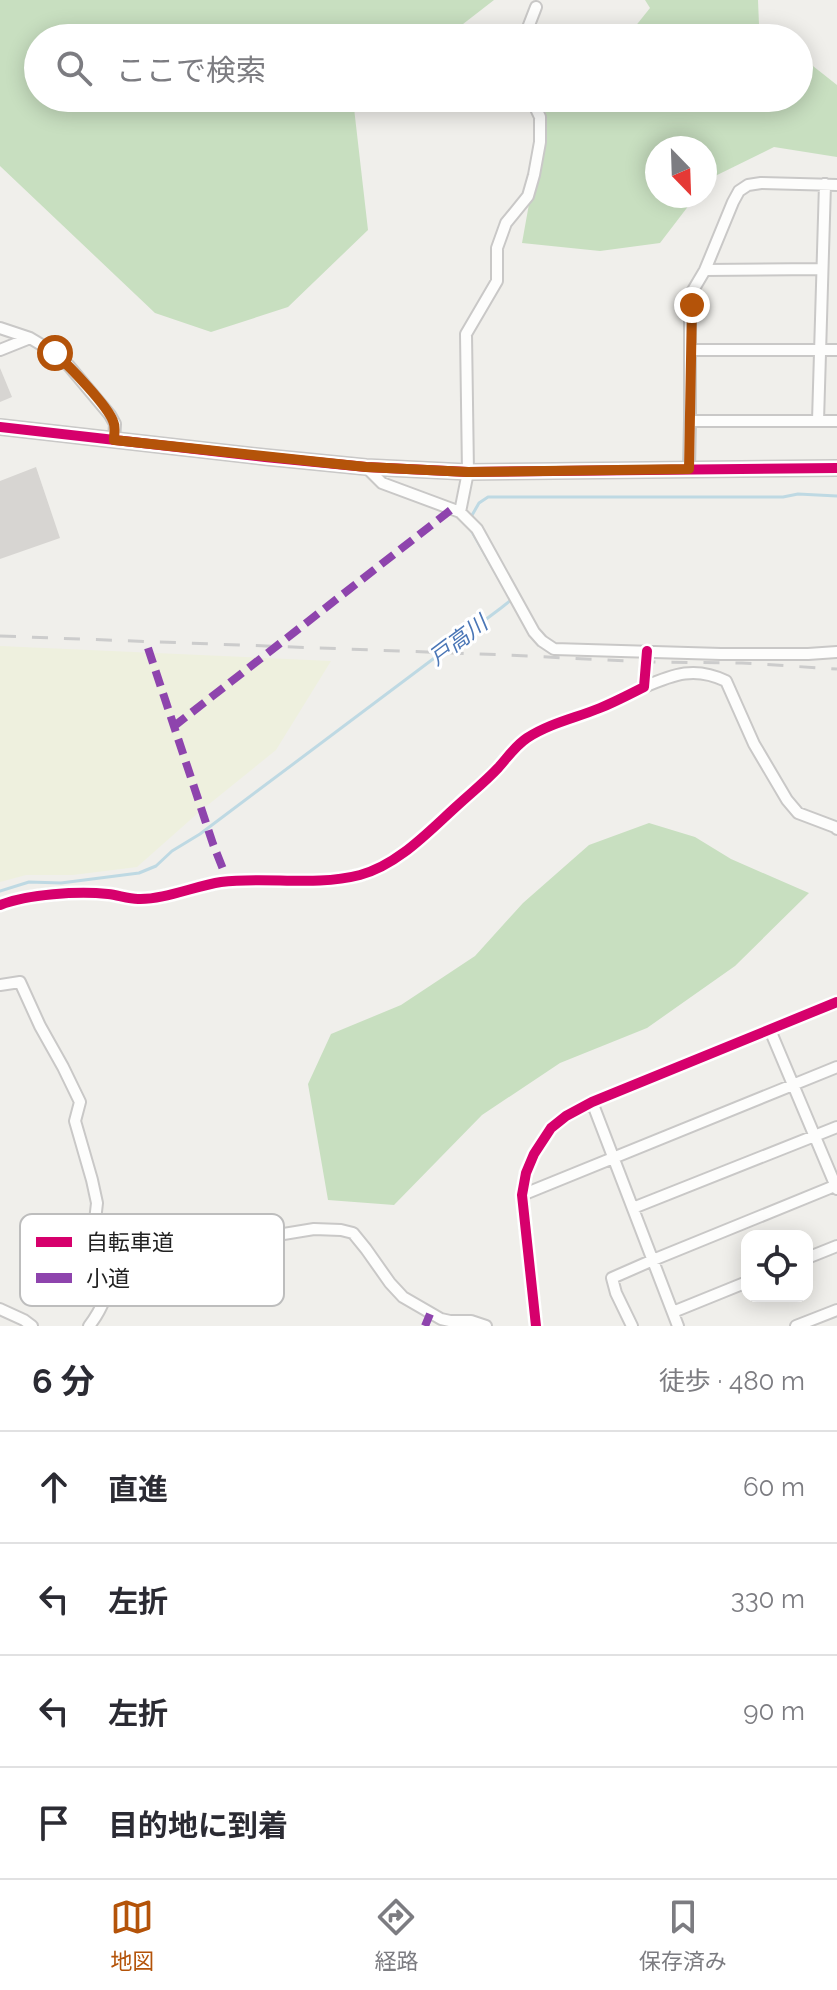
<!DOCTYPE html>
<html lang="ja">
<meta charset="utf-8">
<style>
:root{--surface:#fff;--page:#f7f7f7;--text:#2b2b33;--muted:#7c7c81;--line:#e1e1e2;--accent:#b45309}
body{margin:0;font-family:Raleway,"Noto Sans JP",sans-serif;background:var(--page);color:var(--text)}
.controls{position:absolute;right:24px;bottom:24px;display:grid;overflow:hidden;border-radius:16px;box-shadow:0 4px 20px #0003}
.controls button{width:72px;height:72px;display:grid;place-items:center;padding:0;border:0;border-bottom:2px solid var(--line);background:var(--surface);color:var(--text);font:40px sans-serif}
.compass{position:absolute;left:645px;top:136px;width:72px;height:72px;border-radius:50%;background:var(--surface);box-shadow:0 4px 20px #0003;rotate:157deg}
.stop{position:absolute;width:24px;height:24px;margin:-18px;border:6px solid #b45309;border-radius:50%;background:#fff}
.stop.end{background:#b45309;border-color:#fff;box-shadow:0 2px 8px #0008}
.list{margin:0;padding:0;list-style:none}
h2{display:flex;justify-content:space-between;align-items:center;height:104px;margin:0;padding:0 32px;font-size:34px}
h2 small{font-size:26px;font-weight:400;color:var(--muted)}
.list li{display:grid;grid-template-columns:52px 1fr auto;gap:24px;align-items:center;box-sizing:border-box;height:112px;padding:0 32px;border-top:2px solid var(--line)}
.list b{display:block;font-size:30px;white-space:nowrap}
.list em{font-size:26px;font-style:normal;color:var(--muted)}
.icon{flex:none;width:44px;height:44px;fill:none;stroke:currentColor;stroke-width:2;stroke-linecap:round;stroke-linejoin:round}
.map{position:relative;flex:none;width:837px;height:1326px;overflow:hidden}
.search{position:absolute;background:var(--surface);box-shadow:0 4px 20px #0003;left:24px;right:24px;top:24px;height:88px;display:flex;align-items:center;gap:20px;box-sizing:border-box;padding:0 28px;border-radius:44px;color:var(--muted);font-size:30px}
.sheet{height:552px;background:var(--surface)}
nav{display:flex;justify-content:space-around;align-items:center;box-sizing:border-box;height:112px;border-top:2px solid var(--line);background:var(--surface);font-size:22px;color:var(--muted)}
nav a{display:grid;justify-items:center;gap:4px}
nav .on{color:var(--accent)}
.map>svg:first-child{display:block}
</style>
<div class="map">
<svg width="837" height="1326" viewBox="0 0 837 1326">
<rect width="100%" height="100%" fill="#f0efeb"/>
<path fill="#eef0de" d="M0,646L331,661L276,750L198,813L137,867L73,875H26L0,882Z"/>
<path fill="#c8dfc0" d="M0,0H494L445,38H38V98H367L354,108L368,230L288,307L211,332L155,313L0,166Z
M645,0H758L759,25L776,38H626L650,8Z
M799,55L837,85V157L774,147L709,179L705,185V148H657V196H696L660,243L600,251L522,243L548,98H799Z
M649,823L695,837L731,859L809,893L735,966L647,1028L560,1063L482,1115L394,1205L328,1200L308,1084L331,1034L401,1005L475,956L523,903L589,845Z"/>
<g fill="none" stroke-linecap="round" stroke-linejoin="round">
<path stroke="#bed9e3" stroke-width="3" d="M471,517L479,503L488,497H783L798,494L837,496
M0,891L29,882L61,883L139,873L156,866L172,851L200,834L501,608L511,600L471,530"/>
</g>
<path fill="#d7d5d2" d="M0,368L12,397L0,402Z
M36,467L60,538L0,559V481Z"/>
<g fill="none" stroke-linecap="round" stroke-linejoin="round">
<g stroke="#c9c8c7" stroke-width="14">
<path id="minor" d="M524,38L536,7
M705,270L822,269
M0,328L30,338L55,353L69,366L110,415L115,424L114,440
M0,350L30,338
M690,350H837
M690,421V320L692,292L705,270L733,202L739,191L748,185L761,183L837,185
M818,421L825,184
M366,467L382,483L452,509L460,512L477,529L534,632L542,641L554,649L721,654H808L837,652
M689,469L690,421H837
M460,512L468,472L466,334L497,281V248L506,223L528,196L534,175L540,142V117L531,98
M644,687C674,674 695,666 726,681L754,744L787,800L798,813L835,827L837,829
M0,905C28,894 78,891 108,894C118,895 128,899 138,899C163,900 195,886 221,882C268,876 313,887 360,875C398,865 429,831 458,805C471,793 486,781 498,768C508,757 515,746 527,738C550,723 576,718 600,708C615,702 630,694 644,687L647,651
M0,985L20,982L40,1026L63,1067L80,1102L75,1121L92,1180L97,1203L92,1247C97,1254 104,1262 107,1270C113,1287 100,1312 89,1326
M770,1030L837,1189
M592,1102L678,1326
M522,1195L837,1067
M633,1208L837,1127
M807,1258L837,1246
M106,1266L144,1236L191,1254H205L235,1242L314,1229L341,1230L353,1233L366,1249L390,1283L403,1297L441,1319L450,1321H471L486,1326
M0,1309L24,1320L32,1326
M673,1312L747,1282
M536,1326L522,1195L526,1173L534,1154L551,1128L566,1116L592,1102L837,1002
M632,1326L616,1293L612,1278L653,1260L837,1185
M796,1326L837,1310"/>
</g>
<g stroke="#c9c8c7" stroke-width="18">
<path id="tertiary" d="M0,427L265,457L366,467L468,472L837,468"/>
</g>
<use href="#minor" stroke="#fdfdfc" stroke-width="10"/>
<use href="#tertiary" stroke="#fdfdfc" stroke-width="14"/>
<path stroke="#ccc" stroke-width="3" stroke-dasharray="16 16" stroke-linecap="butt" d="M0,636L507,655L647,662L742,663L837,669"/>
<path stroke="#8e44ad" stroke-width="8" stroke-dasharray="16 8" stroke-linecap="butt" d="M148,648L213,844L223,869L224,882
M173,727L452,509
M425,1326L430,1314"/>
<g stroke="#fff" stroke-width="15">
<path id="cycleway" d="M0,427L265,457L366,467L468,472L837,468
M0,905C28,894 78,891 108,894C118,895 128,899 138,899C163,900 195,886 221,882C268,876 313,887 360,875C398,865 429,831 458,805C471,793 486,781 498,768C508,757 515,746 527,738C550,723 576,718 600,708C615,702 630,694 644,687L647,651
M536,1326L522,1195L526,1173L534,1154L551,1128L566,1116L592,1102L837,1002"/>
</g>
<use href="#cycleway" stroke="#d6006c" stroke-width="10"/>
</g>
<g fill="none" stroke-linecap="round" stroke-linejoin="round">
<path stroke="#b45309" stroke-width="10" d="M55,353C69,366 107,405 113,421C116,427 114,433 114,440L366,467L468,472L689,469L692,305"/>
</g>
<g text-anchor="middle" stroke-width="6" stroke-linejoin="round" paint-order="stroke">
<g font-size="22" font-style="italic" fill="#4a76b6" stroke="#fff">
<text transform="translate(458 640) rotate(-37)" y="8">戸高川</text>
</g>
</g>
<rect x="20" y="1214" width="264" height="92" rx="12" fill="#fff" stroke="#bdbdbd" stroke-width="2"/>
<rect x="36" y="1237" width="36" height="10" fill="#d6006c"/>
<rect x="36" y="1273" width="36" height="10" fill="#8e44ad"/>
<g font-size="22" fill="#222">
<text x="86" y="1250">自転車道</text>
<text x="86" y="1286">小道</text>
</g>
</svg>
<div class="controls">
<button><svg class="icon" aria-label="locate" viewBox="0 0 24 24"><circle cx="12" cy="12" r="6"/><path d="M12 2v4M12 18v4M2 12h4M18 12h4"/></svg></button>
</div>
<svg class="compass" viewBox="-18 -18 36 36"><path d="M0-13l5 13h-10z" fill="#e53935"/><path d="M0 13l5-13h-10z" fill="#7c7c81"/></svg>
<div class="stop" style="left:55px;top:353px"></div>
<div class="stop end" style="left:692px;top:305px"></div>
<div class="search"><svg class="icon" aria-label="search" viewBox="0 0 24 24"><circle cx="10" cy="10" r="6"/><path d="M15 15l6 6"/></svg>ここで検索</div>
</div>
<section class="sheet">
<h2>6 分<small>徒歩 · 480 m</small></h2>
<ul class="list">
<li><svg class="icon" aria-label="ahead" viewBox="0 0 24 24"><path d="M12 20V5M6 11l6-6 6 6"/></svg><div><b>直進</b></div><em>60 m</em></li>
<li><svg class="icon" aria-label="left" viewBox="0 0 24 24"><path d="M17 20v-9H6M10 6l-5 5 5 5"/></svg><div><b>左折</b></div><em>330 m</em></li>
<li><svg class="icon" aria-label="left" viewBox="0 0 24 24"><path d="M17 20v-9H6M10 6l-5 5 5 5"/></svg><div><b>左折</b></div><em>90 m</em></li>
<li><svg class="icon" aria-label="arrive" viewBox="0 0 24 24"><path d="M6 21V4h12l-3 4 3 4H6"/></svg><div><b>目的地に到着</b></div></li>
</ul>
</section>
<nav>
<a class="on"><svg class="icon" aria-label="map" viewBox="0 0 24 24"><path d="M3 6l6-2 6 2 6-2v14l-6 2-6-2-6 2zM9 4v14M15 6v14"/></svg>地図</a>
<a><svg class="icon" aria-label="directions" viewBox="0 0 24 24"><path d="M12 3l9 9-9 9-9-9zM9 14v-3h6M13 9l2 2-2 2"/></svg>経路</a>
<a><svg class="icon" aria-label="saved" viewBox="0 0 24 24"><path d="M7 4h10v16l-5-4-5 4z"/></svg>保存済み</a>
</nav>
